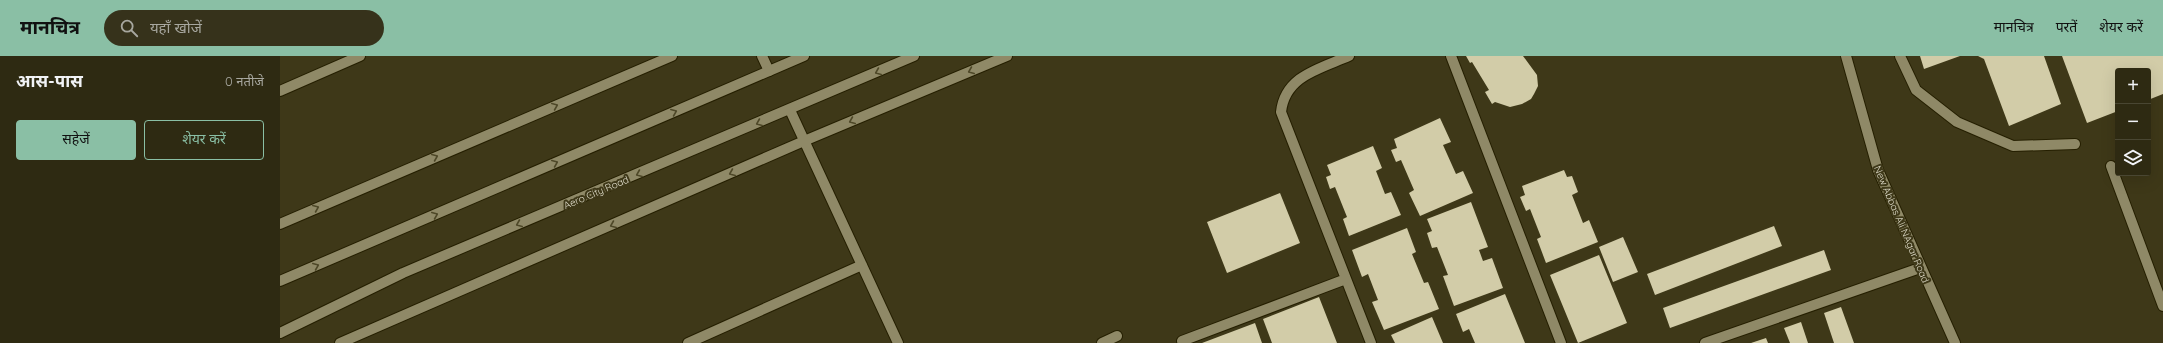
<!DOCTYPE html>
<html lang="hi">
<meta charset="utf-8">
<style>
:root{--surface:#2e2a12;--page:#36321b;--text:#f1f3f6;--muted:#a7a79f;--line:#494632;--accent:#8abfa5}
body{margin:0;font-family:Quicksand,"Noto Sans Devanagari",sans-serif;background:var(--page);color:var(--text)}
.controls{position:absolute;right:12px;top:12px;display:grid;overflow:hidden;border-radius:4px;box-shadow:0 4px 16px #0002}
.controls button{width:36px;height:36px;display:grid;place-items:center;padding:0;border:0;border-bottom:1px solid var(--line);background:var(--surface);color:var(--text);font:20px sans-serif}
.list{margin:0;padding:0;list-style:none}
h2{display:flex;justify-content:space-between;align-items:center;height:52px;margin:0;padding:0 16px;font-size:17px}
h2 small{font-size:13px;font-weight:400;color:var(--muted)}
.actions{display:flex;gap:8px;padding:12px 16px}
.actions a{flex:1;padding:9px 0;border:1px solid var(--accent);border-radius:4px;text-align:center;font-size:14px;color:var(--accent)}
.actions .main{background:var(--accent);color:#111}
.icon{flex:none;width:22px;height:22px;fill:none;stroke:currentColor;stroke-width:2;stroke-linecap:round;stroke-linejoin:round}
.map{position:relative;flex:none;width:1883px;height:287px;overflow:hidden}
header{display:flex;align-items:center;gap:24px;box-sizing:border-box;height:56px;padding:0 20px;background:var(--accent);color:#111}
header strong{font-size:19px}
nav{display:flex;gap:22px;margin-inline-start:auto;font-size:14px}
.search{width:280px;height:36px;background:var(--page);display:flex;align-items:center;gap:10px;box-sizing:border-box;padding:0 14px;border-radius:22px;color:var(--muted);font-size:15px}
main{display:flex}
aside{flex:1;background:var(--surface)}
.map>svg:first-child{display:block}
</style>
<header>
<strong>मानचित्र</strong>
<div class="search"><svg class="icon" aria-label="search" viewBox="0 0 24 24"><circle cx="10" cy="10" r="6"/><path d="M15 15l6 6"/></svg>यहाँ खोजें</div>
<nav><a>मानचित्र</a><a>परतें</a><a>शेयर करें</a></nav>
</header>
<main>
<aside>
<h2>आस-पास<small>0 नतीजे</small></h2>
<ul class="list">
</ul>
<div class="actions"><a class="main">सहेजें</a><a>शेयर करें</a></div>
</aside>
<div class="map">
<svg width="1883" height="287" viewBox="0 0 1883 287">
<rect width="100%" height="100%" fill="#3e3818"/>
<path fill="#d2cca8" d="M1186,0H1243L1257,19L1258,30L1254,38L1251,43L1242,48L1230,51L1215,46L1212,48L1205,36L1209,34L1192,6L1190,7Z
M1640,0H1680L1644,13Z
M1698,0H1764L1781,48L1729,70L1704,3Z
M1782,0H1883V38L1868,44V15H1838V55L1807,67Z
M1160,62L1171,86L1163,89L1176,118L1183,115L1193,137L1140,160L1129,137L1134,134L1121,104L1116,106L1111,94L1117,92L1114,83Z
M1093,90L1102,112L1096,115L1105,138L1111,136L1121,159L1069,180L1063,163L1067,161L1055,131L1050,133L1046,121L1051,119L1047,109Z
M1284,114L1287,121L1292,120L1298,136L1292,139L1303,167L1309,164L1318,186L1266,207L1257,183L1261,181L1250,153L1246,155L1240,141L1245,139L1242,130Z
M1000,137L1020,187L947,217L927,166Z
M1191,146L1208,191L1199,194L1203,205L1212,202L1223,232L1174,250L1163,220L1168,219L1157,191L1152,192L1147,177L1152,175L1147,163Z
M1494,170L1502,190L1375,239L1367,218Z
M1127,172L1136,196L1132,198L1144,227L1148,226L1159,253L1104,274L1092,246L1098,244L1088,218L1082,221L1072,194Z
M1343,181L1358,216L1333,226L1319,191Z
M1544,194L1551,214L1390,272L1383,252Z
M1319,199L1347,267L1298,287L1270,219Z
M1225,238L1245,287H1195L1189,273L1183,276L1176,258Z
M1039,241L1057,287H992L983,263Z
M1561,251L1574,287H1554L1544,257Z
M1152,261L1163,287H1115L1111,279Z
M1521,266L1528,287H1510L1504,272Z
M975,267L982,287H922Z
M1486,282L1488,287H1471Z"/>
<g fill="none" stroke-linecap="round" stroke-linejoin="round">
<g stroke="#251f00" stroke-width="12">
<path id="service" d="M1620,0L1636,34L1677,66L1733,90L1795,88"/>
</g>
<g stroke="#251f00" stroke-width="12">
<path id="minor" d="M482,0L489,15
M1069,0C1039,13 1005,20 1001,56L1091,287
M1171,0L1281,287
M1566,0L1598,114L1675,287
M0,35L80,0
M510,54L618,287
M1831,110L1883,250
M0,168L392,0
M60,287L524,85L727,0
M408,287L582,209
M822,287L837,280
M903,287L902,285L1066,223
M1425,287L1640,212"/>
</g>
<g stroke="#251f00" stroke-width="12">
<path id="tertiary" d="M0,225L524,0
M0,277L123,217L634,0"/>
</g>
<use href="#service" stroke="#8f8967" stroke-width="10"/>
<use href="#minor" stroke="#8f8967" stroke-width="10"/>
<use href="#tertiary" stroke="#8f8967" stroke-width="10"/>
</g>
<defs><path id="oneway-chevron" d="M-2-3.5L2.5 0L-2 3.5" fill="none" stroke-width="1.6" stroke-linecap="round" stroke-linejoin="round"/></defs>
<g stroke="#4e4828">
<use href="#oneway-chevron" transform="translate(691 15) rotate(157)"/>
<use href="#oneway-chevron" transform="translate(598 16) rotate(157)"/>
<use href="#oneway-chevron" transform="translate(275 50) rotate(-23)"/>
<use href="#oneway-chevron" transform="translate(394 56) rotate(-23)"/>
<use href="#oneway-chevron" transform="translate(572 65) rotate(157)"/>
<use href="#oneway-chevron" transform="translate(479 67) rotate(157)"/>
<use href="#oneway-chevron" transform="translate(155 101) rotate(-23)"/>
<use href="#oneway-chevron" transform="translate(275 107) rotate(-23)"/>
<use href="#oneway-chevron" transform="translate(452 117) rotate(157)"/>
<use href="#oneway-chevron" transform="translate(359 118) rotate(157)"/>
<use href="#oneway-chevron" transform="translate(36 152) rotate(-23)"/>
<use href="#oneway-chevron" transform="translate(155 159) rotate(-23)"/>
<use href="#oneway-chevron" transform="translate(239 168) rotate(157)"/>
<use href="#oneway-chevron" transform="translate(333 169) rotate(157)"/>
<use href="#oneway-chevron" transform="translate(36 210) rotate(-23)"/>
</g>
<g text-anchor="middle" stroke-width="4" stroke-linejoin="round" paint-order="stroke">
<g font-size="10" fill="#dfdcca" stroke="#3e3818">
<text transform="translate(316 136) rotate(-23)" y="4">Aero City Road</text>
<text transform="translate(1622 168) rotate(67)" y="4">New Abbas Ali NAgar Road</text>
</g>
</g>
</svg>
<div class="controls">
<button>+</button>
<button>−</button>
<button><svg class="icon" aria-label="layers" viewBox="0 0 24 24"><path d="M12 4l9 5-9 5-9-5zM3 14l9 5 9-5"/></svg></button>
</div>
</div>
</main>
